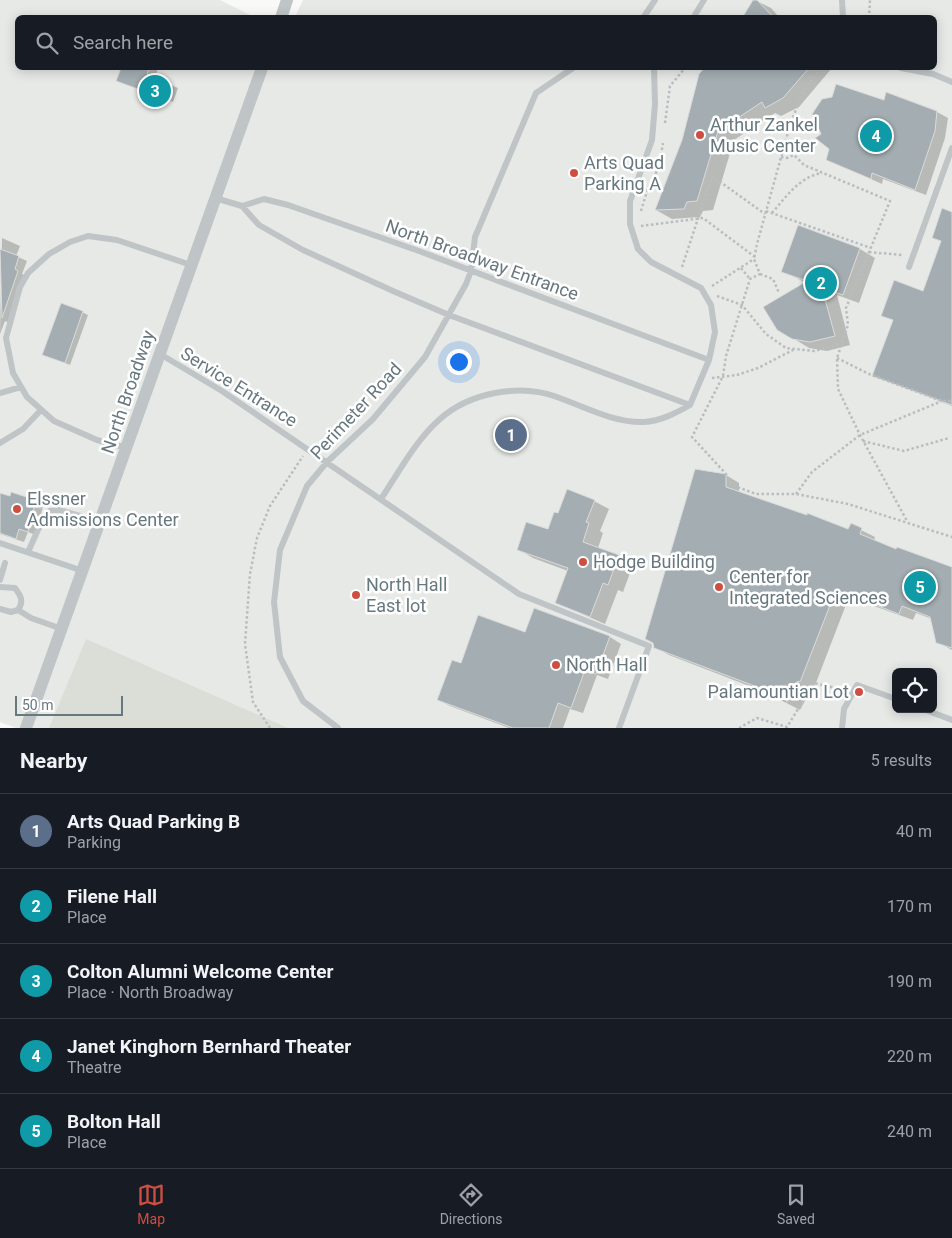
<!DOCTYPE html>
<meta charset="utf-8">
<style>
:root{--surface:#171b24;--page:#242831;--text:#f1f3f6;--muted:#9ea1a6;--line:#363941;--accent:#cf4e42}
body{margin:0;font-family:Roboto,sans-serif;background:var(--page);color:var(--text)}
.controls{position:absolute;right:15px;bottom:15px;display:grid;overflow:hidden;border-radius:8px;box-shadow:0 2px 12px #0003}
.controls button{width:45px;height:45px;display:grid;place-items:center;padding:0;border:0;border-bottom:1px solid var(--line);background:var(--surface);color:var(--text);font:25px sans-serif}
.scale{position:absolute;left:15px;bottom:12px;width:108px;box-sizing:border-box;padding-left:5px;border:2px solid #67787f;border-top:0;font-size:14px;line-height:18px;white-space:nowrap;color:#67787f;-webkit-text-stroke:4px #fff;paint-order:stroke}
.you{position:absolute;left:458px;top:361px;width:18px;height:18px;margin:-12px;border:4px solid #fff;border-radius:50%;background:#1a73e8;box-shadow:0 0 0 8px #1a73e833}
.badge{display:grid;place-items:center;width:32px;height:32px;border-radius:50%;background:var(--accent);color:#fff;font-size:16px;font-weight:700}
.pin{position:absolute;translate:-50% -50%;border:2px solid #fff;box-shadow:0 1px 5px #0006}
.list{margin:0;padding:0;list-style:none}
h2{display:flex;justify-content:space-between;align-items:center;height:65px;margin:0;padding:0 20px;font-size:21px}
h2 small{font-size:16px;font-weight:400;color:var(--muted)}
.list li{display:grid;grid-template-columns:32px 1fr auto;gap:15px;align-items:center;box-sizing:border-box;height:75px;padding:0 20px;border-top:1px solid var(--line)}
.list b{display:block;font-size:19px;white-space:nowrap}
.list p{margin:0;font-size:16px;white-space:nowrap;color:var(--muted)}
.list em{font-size:16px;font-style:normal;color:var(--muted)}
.icon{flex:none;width:28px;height:28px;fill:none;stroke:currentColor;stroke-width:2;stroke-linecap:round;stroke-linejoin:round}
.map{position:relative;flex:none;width:952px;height:728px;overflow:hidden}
.search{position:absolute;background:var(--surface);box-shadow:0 2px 12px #0003;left:15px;right:15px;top:15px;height:55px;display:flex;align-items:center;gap:12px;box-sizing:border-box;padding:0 18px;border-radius:8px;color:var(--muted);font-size:19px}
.sheet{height:440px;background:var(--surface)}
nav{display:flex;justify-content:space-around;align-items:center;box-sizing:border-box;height:70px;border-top:1px solid var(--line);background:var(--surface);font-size:14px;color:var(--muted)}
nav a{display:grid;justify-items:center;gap:2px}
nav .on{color:var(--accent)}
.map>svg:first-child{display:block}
</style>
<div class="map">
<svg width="952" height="728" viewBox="0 0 952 728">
<rect width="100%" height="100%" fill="#f9f9f7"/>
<path fill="#e7e9e7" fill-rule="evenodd" d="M0,0H220L254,17L18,18V68H934V18L295,17L303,0H952V728H16L0,722ZM896,672H933V709H896Z"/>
<path fill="#daded7" d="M86,639L288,728H49Z"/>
<path fill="#0003" d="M755,0L771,8L780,18H744Z
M123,68L137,70L138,68H158L155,78L178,88L173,102L118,81Z
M706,68H832L799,107L781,116L775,113L734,140L713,210L703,211L700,217L672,219L656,210L683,140L700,74Z
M884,101L937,112L948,118L945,138L926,195L883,179L882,184L828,160Z
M952,213V406L874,375L894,321L883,315L923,292L942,242L933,237Z
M2,238L20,246L16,256L27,261L22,274L26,276L10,323L5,321L0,334Z
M860,249L875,258L859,303L837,295L850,345L827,351L809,348L778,329L806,283L783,271Z
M82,312L88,315L70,365L49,357Z
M726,475L739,483V493L849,531L851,525L875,537L874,541L952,568V650L937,642L932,619L916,613L913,620L849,597L814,688H812L800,710L767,693L669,655L655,647Z
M0,494L35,501L43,506L36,535L28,532L24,542L0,534Z
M594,501L609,509L600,531L603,533L598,548L633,565L623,592L618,590L605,624L557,603L568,571L533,558L518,549L549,531L558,514Z
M526,634L610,637L621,644L608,679L597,675L583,713L570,709L563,728H509L450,706L439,700L461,664Z"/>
<path fill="#a4aeb2" stroke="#dbdbda" d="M753,0H757L774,18H742Z
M121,68H149L147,74L171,82L165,99L116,81Z
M704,68H809L783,98L765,108L762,102L718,131L697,201L687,202L684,209L655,210L682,140L699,74Z
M836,84L884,100L886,92L937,111L935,131L915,190L872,173L871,179L826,160L829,149L815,138L821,134L812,114L822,99L832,97Z
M942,208L952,212V405L872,376L893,320L881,316L894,280L923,291L941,241L932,238Z
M798,225L860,248L843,295L822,288L835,336L810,342L792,339L777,330L763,307L807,281L781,272Z
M0,249L19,256L15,269L18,271L2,318Z
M61,303L83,311L65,363L42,355Z
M695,469L726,474V487L807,515V513L848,529L851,523L862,528L860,534L896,549L897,547L952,567V648L936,643L930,617L902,606L899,614L836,590L800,682L798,681L786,703L752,685L654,648L653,643L645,639Z
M567,489L595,500L586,522L589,523L583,542L619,555L608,585L603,583L590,617L555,603L568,568L517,550L526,522L548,529L554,512L558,513Z
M11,492L36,500L28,532L19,529L16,539L0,533V493L10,496Z
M534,608L610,636L596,674L585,670L571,708L558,703L549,728H513L437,700L452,660L461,663L478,615L525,632Z"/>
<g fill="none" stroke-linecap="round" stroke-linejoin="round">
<path stroke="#b9bdbf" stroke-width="2.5" stroke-dasharray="2.5 2.5" stroke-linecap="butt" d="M869,18L870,0
M821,68L803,91L790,125L757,244L754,259L760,274L750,279L726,356L723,376L692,437L726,474L732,485L756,494H796L848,504L952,537
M665,123L670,86L685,68
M781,157L787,158L794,155L804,165L890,201L846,308L848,325L837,358L838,389L860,435L907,521
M641,211L647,191L659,167L663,143
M766,211L871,248
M772,213C786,197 799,177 822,173
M641,226L703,218L755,257
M869,252L902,255
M682,267L712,176L765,214
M741,268L750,279
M760,274L773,279L779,293
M712,286L754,259
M717,296L742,305L766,334L786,348L814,351L841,344
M837,358L869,374L942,401H952
M712,378L737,375L758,368L793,350
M863,441L904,451L949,438
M796,494L812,472L860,435L942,401
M270,728L253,702L245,644L250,574L257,538L270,506L303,456
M739,728L757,718L787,727L814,683L844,690"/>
<path stroke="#bfc4c6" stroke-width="6" d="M842,0L843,18
M643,18L655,0
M693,18L704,0
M901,68L933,74L952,82
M215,198L242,206L264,199L288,205L419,251L709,360
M242,206L259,225L303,250L393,291L449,315L690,405
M909,267L952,148
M160,354L222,391L519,594L649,646L619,728
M0,393L21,387
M0,443L23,429L41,410
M127,448L97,440L54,421L27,397L13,373L6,338L20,287L28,273L49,254L70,242L88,236L117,240L191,265
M381,499C399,472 415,441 440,419C469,393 519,383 557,397C585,407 614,423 644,422C661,421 676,413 690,405L709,360L715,332L711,305L701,288L651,262L638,249L630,224V201L652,140L655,104L654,68
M0,543L83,571
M28,552L42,521L49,511L59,510L101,522
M0,580L5,563
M0,587L15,588C21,596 24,601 18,610
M0,609L11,612L18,610L31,618L62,629
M923,709L952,720
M338,728L303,701L280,657L274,602L280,550L307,486L327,462L373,419L425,357L466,284L471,271L475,237L536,93L573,68
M842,728L844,709L857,685L896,699"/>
<path stroke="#bfc4c6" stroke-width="12" d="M281,18L287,0
M26,728L262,68"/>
</g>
<g fill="#cf4e42" stroke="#fff" stroke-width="2">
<circle cx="700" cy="135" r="5"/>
<circle cx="574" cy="173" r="5"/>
<circle cx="17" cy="509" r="5"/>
<circle cx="583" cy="562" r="5"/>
<circle cx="719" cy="587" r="5"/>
<circle cx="356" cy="595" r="5"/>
<circle cx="556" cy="665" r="5"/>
<circle cx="859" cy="692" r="5"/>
</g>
<g text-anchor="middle" stroke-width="5" stroke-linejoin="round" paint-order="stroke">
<g font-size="18" fill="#67787f" stroke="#fff" text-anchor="start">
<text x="710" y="131">Arthur Zankel<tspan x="710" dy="21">Music Center</tspan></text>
<text x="584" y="169">Arts Quad<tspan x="584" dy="21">Parking A</tspan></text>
<text x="27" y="505">Elssner<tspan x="27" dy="21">Admissions Center</tspan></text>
<text x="593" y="568">Hodge Building</text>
<text x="729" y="583">Center for<tspan x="729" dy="21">Integrated Sciences</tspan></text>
<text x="366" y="591">North Hall<tspan x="366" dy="21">East lot</tspan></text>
<text x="566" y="671">North Hall</text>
<text x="849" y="698" text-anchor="end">Palamountian Lot</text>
</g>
<g font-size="18" fill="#67787f" stroke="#fff">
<text transform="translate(482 260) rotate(20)" y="6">North Broadway Entrance</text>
<text transform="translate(239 387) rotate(32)" y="6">Service Entrance</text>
<text transform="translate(128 392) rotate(-71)" y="6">North Broadway</text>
<text transform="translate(356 411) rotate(-47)" y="6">Perimeter Road</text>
</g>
</g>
</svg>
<div class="controls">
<button><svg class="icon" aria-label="locate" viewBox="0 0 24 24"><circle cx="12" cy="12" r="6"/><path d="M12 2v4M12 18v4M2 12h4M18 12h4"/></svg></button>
</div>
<div class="scale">50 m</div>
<div class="you"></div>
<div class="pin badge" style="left:511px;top:435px;background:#5c6f8a">1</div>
<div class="pin badge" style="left:821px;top:283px;background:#0f9aa8">2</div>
<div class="pin badge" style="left:155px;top:91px;background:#0f9aa8">3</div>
<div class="pin badge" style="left:876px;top:136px;background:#0f9aa8">4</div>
<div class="pin badge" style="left:920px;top:587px;background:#0f9aa8">5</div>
<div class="search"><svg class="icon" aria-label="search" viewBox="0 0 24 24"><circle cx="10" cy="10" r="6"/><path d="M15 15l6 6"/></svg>Search here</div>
</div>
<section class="sheet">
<h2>Nearby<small>5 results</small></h2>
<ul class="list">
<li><span class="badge" style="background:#5c6f8a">1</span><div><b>Arts Quad Parking B</b><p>Parking</p></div><em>40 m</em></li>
<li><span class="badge" style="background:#0f9aa8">2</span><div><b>Filene Hall</b><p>Place</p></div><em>170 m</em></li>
<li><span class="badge" style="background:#0f9aa8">3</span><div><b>Colton Alumni Welcome Center</b><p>Place · North Broadway</p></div><em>190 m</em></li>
<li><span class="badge" style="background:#0f9aa8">4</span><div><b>Janet Kinghorn Bernhard Theater</b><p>Theatre</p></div><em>220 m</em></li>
<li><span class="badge" style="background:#0f9aa8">5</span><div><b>Bolton Hall</b><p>Place</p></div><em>240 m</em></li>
</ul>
</section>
<nav>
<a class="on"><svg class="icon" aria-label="map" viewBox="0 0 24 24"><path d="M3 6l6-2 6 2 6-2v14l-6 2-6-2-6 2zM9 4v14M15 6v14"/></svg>Map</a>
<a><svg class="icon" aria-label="directions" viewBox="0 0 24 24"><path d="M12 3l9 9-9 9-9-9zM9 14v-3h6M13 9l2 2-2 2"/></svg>Directions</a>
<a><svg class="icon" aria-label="saved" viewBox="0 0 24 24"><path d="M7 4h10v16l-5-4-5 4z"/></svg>Saved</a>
</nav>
